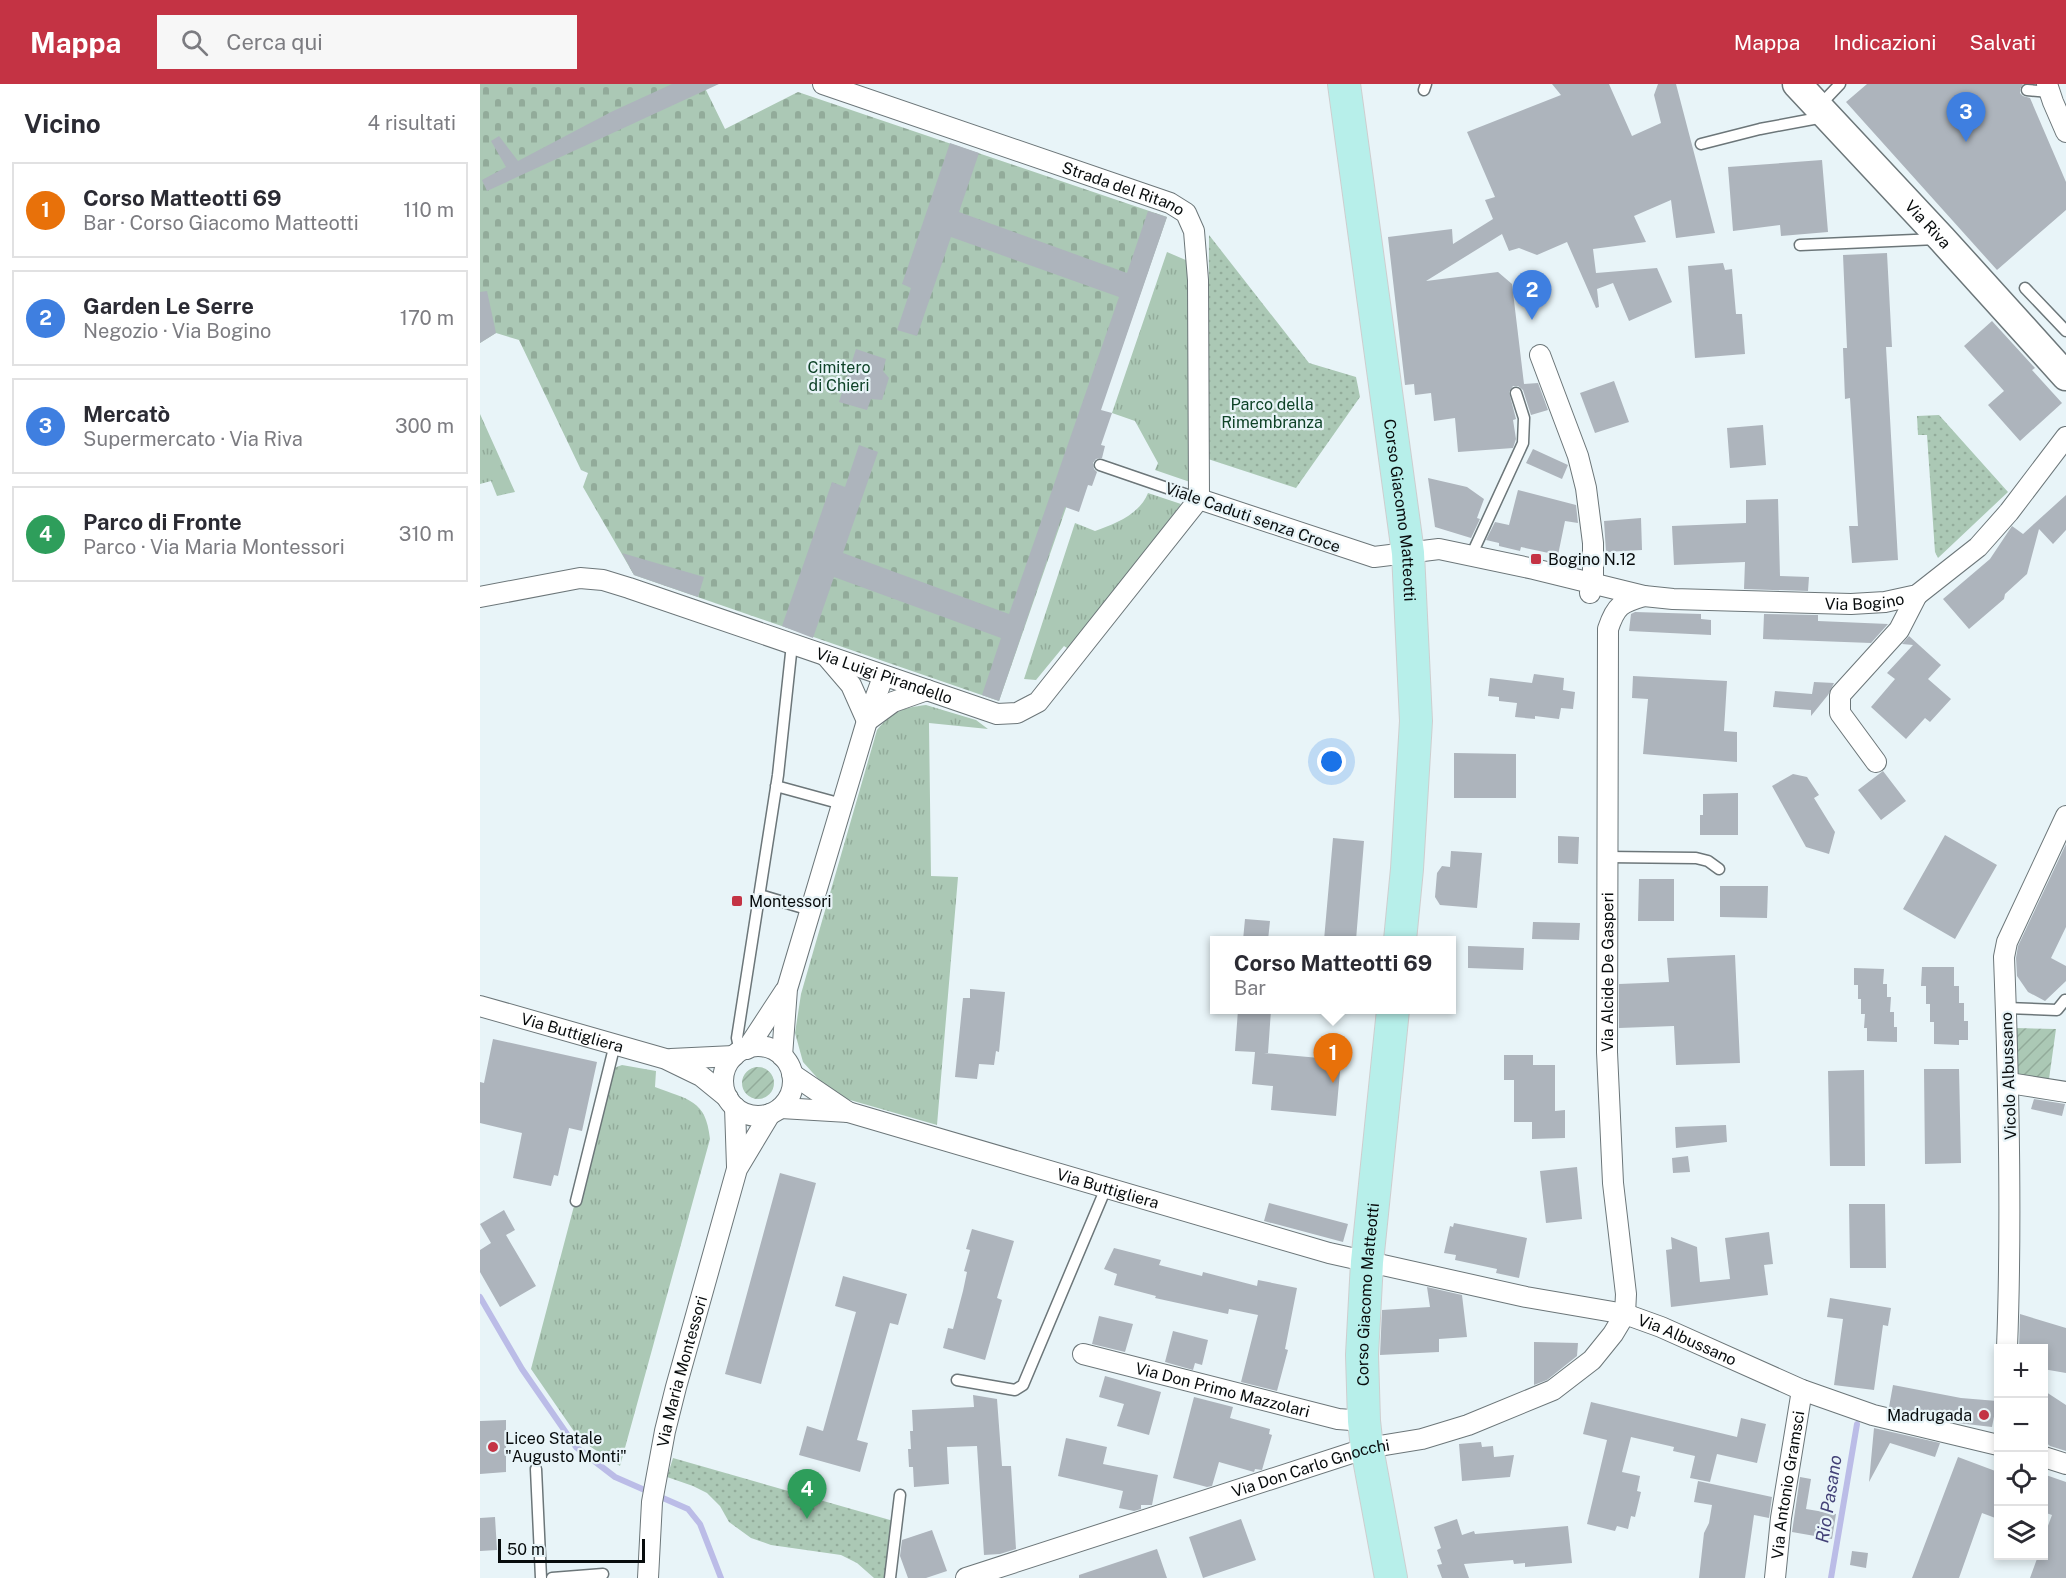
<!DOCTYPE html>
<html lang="it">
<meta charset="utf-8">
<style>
:root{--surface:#fff;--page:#f7f7f7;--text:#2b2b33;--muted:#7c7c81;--line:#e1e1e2;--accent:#c43344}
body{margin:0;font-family:"Public Sans",sans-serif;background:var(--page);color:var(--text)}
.controls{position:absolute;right:18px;bottom:18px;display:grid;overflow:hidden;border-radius:0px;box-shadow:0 3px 9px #0003}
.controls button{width:54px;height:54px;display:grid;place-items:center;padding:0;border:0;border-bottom:2px solid var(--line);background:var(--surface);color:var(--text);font:30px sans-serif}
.scale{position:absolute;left:18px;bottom:15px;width:147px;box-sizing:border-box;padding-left:6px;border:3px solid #080c0d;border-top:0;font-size:16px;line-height:21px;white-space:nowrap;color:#080c0d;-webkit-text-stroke:4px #e8f4f8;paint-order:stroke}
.you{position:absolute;left:852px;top:678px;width:21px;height:21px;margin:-15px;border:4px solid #fff;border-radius:50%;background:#1a73e8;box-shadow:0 0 0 9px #1a73e833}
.badge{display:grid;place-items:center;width:39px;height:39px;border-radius:50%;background:var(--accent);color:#fff;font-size:20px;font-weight:700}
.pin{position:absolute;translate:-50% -50px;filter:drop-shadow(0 2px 3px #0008)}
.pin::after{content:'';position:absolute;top:32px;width:21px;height:18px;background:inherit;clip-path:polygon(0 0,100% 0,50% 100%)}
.popup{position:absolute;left:730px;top:852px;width:246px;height:78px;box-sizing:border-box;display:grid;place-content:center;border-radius:0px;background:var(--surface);filter:drop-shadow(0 2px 4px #0005);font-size:20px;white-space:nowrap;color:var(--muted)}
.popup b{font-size:22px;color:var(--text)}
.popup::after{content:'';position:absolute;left:50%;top:100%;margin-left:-12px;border:12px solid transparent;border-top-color:var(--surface)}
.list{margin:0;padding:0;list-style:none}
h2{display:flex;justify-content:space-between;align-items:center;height:78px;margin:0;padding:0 24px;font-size:26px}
h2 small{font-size:20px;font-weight:400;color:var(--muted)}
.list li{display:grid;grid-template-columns:39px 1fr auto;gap:18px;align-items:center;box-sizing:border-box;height:96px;margin:0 12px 12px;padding:0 12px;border:2px solid var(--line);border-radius:0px}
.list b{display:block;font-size:22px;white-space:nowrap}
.list p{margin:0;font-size:20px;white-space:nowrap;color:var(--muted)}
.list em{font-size:20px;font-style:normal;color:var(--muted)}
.icon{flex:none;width:33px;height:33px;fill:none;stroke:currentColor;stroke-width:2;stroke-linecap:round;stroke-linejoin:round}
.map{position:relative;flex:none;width:1586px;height:1494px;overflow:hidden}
header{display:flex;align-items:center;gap:36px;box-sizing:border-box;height:84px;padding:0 30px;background:var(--accent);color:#fff}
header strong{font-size:28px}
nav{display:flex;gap:33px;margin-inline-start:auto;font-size:21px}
.search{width:420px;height:54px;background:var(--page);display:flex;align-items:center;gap:15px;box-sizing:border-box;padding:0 21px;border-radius:0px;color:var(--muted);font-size:22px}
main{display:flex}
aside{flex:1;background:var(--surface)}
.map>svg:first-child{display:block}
</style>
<header>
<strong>Mappa</strong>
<div class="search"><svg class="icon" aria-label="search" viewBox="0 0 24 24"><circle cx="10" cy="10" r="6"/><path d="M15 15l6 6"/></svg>Cerca qui</div>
<nav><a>Mappa</a><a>Indicazioni</a><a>Salvati</a></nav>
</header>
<main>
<aside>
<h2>Vicino<small>4 risultati</small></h2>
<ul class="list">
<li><span class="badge" style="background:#e8710a">1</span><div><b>Corso Matteotti 69</b><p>Bar · Corso Giacomo Matteotti</p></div><em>110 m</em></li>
<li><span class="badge" style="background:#3f7fe0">2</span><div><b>Garden Le Serre</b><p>Negozio · Via Bogino</p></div><em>170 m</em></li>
<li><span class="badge" style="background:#3f7fe0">3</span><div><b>Mercatò</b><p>Supermercato · Via Riva</p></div><em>300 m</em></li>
<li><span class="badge" style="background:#2e9e5b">4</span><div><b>Parco di Fronte</b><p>Parco · Via Maria Montessori</p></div><em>310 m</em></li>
</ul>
</aside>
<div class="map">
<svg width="1586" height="1494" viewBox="0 0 1586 1494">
<defs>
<pattern id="grass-tufts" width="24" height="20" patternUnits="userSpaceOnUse" patternTransform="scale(1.5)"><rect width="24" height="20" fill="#abc8b5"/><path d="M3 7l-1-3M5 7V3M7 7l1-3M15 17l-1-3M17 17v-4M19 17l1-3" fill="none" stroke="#92ab9a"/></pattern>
<pattern id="cemetery-stones" width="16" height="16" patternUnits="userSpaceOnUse" patternTransform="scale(1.5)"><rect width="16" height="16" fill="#abc8b5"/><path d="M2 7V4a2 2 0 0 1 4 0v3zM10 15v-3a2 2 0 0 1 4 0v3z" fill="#92ab9a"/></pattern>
<pattern id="park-dots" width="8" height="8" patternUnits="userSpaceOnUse" patternTransform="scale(1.5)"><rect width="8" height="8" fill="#abc8b5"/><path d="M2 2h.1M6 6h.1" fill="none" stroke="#92ab9a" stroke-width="1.8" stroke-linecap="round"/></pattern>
<pattern id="garden-furrows" width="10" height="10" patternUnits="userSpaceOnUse" patternTransform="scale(1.5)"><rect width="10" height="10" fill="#abc8b5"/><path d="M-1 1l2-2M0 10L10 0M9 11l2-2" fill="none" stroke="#92ab9a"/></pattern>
</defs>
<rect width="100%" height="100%" fill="#e8f4f8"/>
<path fill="url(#grass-tufts)" d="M687,168L708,177L710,398L675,386L678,379L655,337L632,329Z
M0,330L35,408L17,412L11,397L0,400Z
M668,409L701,420L590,566L584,562L556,596L544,595L595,439L615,447C635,440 660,430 668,409Z
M446,621L496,636L508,645L449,639L451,792L478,793L457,1041L363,1014L341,998L323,978L315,949L321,910L397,646C413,627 422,624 446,621Z
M142,981L176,987L175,1003C208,1016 226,1015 230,1055L140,1382L100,1356L51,1285L128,993L134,984Z"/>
<path fill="url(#cemetery-stones)" d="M0,0H227L224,2L245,45L318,8L687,133L519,617L154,491L103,403L108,389L101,386L39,256L16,249L0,259Z"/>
<path fill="url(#park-dots)" d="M729,151L829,279L876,293L880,313L816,404L728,375Z
M1459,331L1528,408L1458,474L1455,468L1447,351H1438L1437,332Z
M193,1374L417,1438L410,1494H394L377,1479L361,1471L291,1461L271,1454L249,1438L240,1422L227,1409L213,1402L187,1393Z"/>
<path fill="url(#garden-furrows)" d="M1536,944L1576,945L1569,995L1536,996Z
M262 999a16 16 0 1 1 32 0a16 16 0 1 1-32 0Z"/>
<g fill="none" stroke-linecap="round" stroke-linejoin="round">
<path stroke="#bbbce7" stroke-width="6" d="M0,1213L42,1285L96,1363L135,1393L208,1425L220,1440L241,1494
M1351,1494L1377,1340"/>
</g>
<path fill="#adb4bc" d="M192,0H239L7,107L2,96L26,83L11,57L19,52L38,77L131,28Z
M1072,0H1129L1152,52L1181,39L1174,11L1178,0H1196L1235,149L1196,154L1191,116L1154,132L1166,158L1113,165L1116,189L1177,184L1192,218L1149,237L1133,199L1117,205L1119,223L1116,224L1087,158L1057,171L1039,164L1029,167L1022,150L946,197L1018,188L1032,200L1044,300L1058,299L1068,326L1051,331L1043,306L1038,302H1033L1029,308L1036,335L1033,336L1036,355L1033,364L978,368L975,334L954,337L951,309L935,311L934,300L925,301L908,153L972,145L973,160L1013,135L1005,116L1015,113L987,48L1081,11Z
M1387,0H1543L1540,5V9L1543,12L1550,14L1586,98V126L1517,186L1366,18Z
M470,59L499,69L479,128L647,189L668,127L687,133L621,326L632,329L621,361L625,362L622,374L616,375L613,379L614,385L617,388L612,402L608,401L599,428L585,423L519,617L502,611L521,554L354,493L333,554L302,542L352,398L365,403L379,361L398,368L363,469L529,530L639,213L471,153L437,252L417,246L431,204L422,200Z
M1342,76L1348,148L1301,152L1300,141L1253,147L1248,83Z
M1407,169L1412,263H1406L1418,476L1372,479L1369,442H1378L1370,314L1365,315L1363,264H1367L1363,171Z
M1243,179L1245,186L1252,185L1256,230H1262L1265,270L1215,274L1208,182Z
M7,207L16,249L0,259V208Z
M1512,237L1555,284L1552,286L1582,319L1540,357L1508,321L1524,307L1484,262Z
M376,265L406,275L403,287L409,294L402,316L391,315L387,326L359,318Z
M1134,297L1149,338L1115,349L1100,309Z
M1283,341L1286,381L1250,384L1247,344Z
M1053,365L1088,381L1082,395L1046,379Z
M948,394L987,403L1004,415L997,434L1000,435L991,454L955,443Z
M1038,406L1096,421L1098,439L1085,437L1078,471L1041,463L1040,467L1019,462V459L1006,456L1015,438L1029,441Z
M1586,411V446L1573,460L1559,445L1547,490L1525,510L1524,515L1489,545L1463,515L1510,475L1532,442L1543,450Z
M1298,415L1300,492L1329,493L1328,507L1264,505L1265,478L1194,481L1192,442L1266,439V416Z
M1161,434L1162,466L1126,468L1124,437Z
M142,469L224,493L218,513L154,491Z
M1155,528L1221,530V535L1231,536V551L1149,547L1151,530Z
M1284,530L1338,531V537L1408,540L1391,559L1283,555Z
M1429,552L1461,581L1448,595L1471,615L1450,638L1445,634L1426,655L1391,623L1415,595L1407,589L1433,561L1422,560Z
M1054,590L1084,594L1083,606L1095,608L1093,625L1081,624L1079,635L1055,632V635L1035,633L1037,619L1019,617V613L1008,612L1010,594L1052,599Z
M1153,592L1247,597L1244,647L1257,648V678L1163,670L1168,615L1152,614Z
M1334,598L1354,599L1348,611L1331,632V626L1293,623L1295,607L1332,610Z
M974,669L1036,670V714H974Z
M1403,687L1426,717L1401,736L1378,706Z
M1313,690L1327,693L1339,711L1334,714L1355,748L1349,770L1326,763L1292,702Z
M1258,709V751H1220V731H1223V710Z
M1465,751L1517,781L1475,855L1423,825Z
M1078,752L1099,753L1098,780L1078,779Z
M853,754L884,757L876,856H844Z
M1586,760V843L1571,874L1586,882V897L1565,917L1548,908L1537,892L1536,874L1538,862Z
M971,767L1002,769L997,824L960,821L955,813L957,789L962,782L970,783Z
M1159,795H1194V837H1158Z
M1240,802H1288L1287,834L1240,833Z
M765,835L790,837L788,856H763Z
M1053,838L1100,839L1099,856L1052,855Z
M988,862L1044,864L1043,886L988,884Z
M1255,871L1260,979L1196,981L1194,942L1139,944V900L1189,898L1187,874Z
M1442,883H1474V902H1479V919H1484V937H1488V956H1479V961L1454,960V938H1450V920H1446V902H1441Z
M1374,884L1404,885L1403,900H1407V913H1411L1410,928H1414V943H1417V958L1387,957V944H1384L1385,930H1381V915H1378V901H1374Z
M490,905L525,908L519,968L516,967L514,981L499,980L497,995L475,993L483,914H490Z
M758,926H791L788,969H784L861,976L856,1032L791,1026L793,1002L772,1000L775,968L755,967Z
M13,955L117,978L102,1047L89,1044L78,1092L74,1091L71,1102L33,1094L42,1049L0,1039V998L4,999Z
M1024,971H1053V981H1075V1027L1085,1026V1054L1052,1055V1038H1034V996H1024Z
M1444,985H1479L1481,1079L1445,1080Z
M1384,986L1385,1082H1350L1348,987Z
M1554,1015L1585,1020L1582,1032L1551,1025Z
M1246,1041L1247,1058L1196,1064L1195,1043Z
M1208,1072L1210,1088L1193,1089L1192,1074Z
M1097,1083L1102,1135L1066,1139L1060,1087Z
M300,1089L336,1099L281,1300L245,1290Z
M789,1119L868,1140L863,1158L784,1137Z
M1369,1120H1405L1406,1184H1370Z
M24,1126L35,1146L26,1151L56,1202L20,1223L0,1188V1166L11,1159L0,1140Z
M974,1139L1047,1154L1039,1194L1016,1189L1017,1185L975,1176L976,1171L964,1169L970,1142L973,1143Z
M492,1145L534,1157L517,1214L522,1216L505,1276L463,1264L468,1244L473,1245L483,1207L487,1188L484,1187L490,1166L486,1165Z
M1289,1148L1293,1180L1284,1181L1288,1211L1191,1223L1186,1166L1192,1165L1191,1153L1217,1163L1220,1198L1250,1195L1245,1154Z
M634,1164L681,1176L679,1181L722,1192L723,1188L777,1202L778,1196L817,1204L805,1265L808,1266L797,1307L761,1298L778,1231L749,1225L748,1230L675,1214L676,1212L634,1201L637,1190L624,1185Z
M363,1192L427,1210L418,1241L410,1239L377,1356L388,1359L380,1388L319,1371L327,1342L343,1347L376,1228L355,1222Z
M947,1203L982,1211L987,1253L959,1255V1268L900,1271L902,1226L950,1223Z
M1350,1214L1411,1224L1408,1242L1403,1241L1394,1306L1354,1301L1363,1235L1347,1233Z
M1540,1230L1586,1244V1289L1563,1285V1264H1539Z
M619,1232L653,1240L645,1268L612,1260Z
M693,1247L728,1256L722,1281L715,1279L713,1286L685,1278Z
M1054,1258L1098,1259L1097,1272L1067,1296L1054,1301Z
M625,1292L681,1308L669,1351L637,1342L644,1320L619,1313Z
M1413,1301L1481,1314L1517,1317L1512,1343L1478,1339L1409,1323Z
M1563,1306L1586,1321V1367L1570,1362L1563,1356Z
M493,1311L517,1315L522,1382H531L536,1465L520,1470L504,1471L497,1362L467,1363L469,1400L434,1403L433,1383H429L428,1365H431L430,1347H433L432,1326L494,1323Z
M714,1313L753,1323L750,1334L790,1345L789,1350L792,1351L782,1386L775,1385L774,1388L739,1378L732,1402L727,1403L693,1394Z
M1111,1318L1257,1353L1261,1334L1286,1340L1277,1379L1237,1370L1230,1398L1210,1394L1215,1372L1193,1367L1194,1363L1151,1353L1142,1388L1160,1392L1157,1407L1161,1408L1155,1433L1151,1432L1148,1445L1137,1442L1135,1447L1107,1440L1127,1356L1103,1350Z
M26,1336V1388L0,1390V1337Z
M1394,1344L1460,1359L1455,1373L1410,1359L1389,1398Z
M586,1354L627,1363L623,1380L678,1391L672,1421H661V1425L654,1427L639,1424L643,1407L578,1392Z
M1001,1358L1002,1363L1013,1362L1014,1373L1034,1371L1030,1393L982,1397L979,1360Z
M1478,1373L1518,1388V1435L1502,1429L1479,1494H1432Z
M1563,1390L1586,1398V1494H1550L1558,1472H1563V1455L1572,1431L1563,1428Z
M1320,1393L1331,1395L1326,1425L1356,1430L1352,1455L1312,1448Z
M1218,1397L1292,1413L1289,1434L1274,1431L1265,1494H1219L1224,1449L1229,1439L1232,1421L1214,1418Z
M15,1433L17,1466L0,1467V1434Z
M761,1435L776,1476L723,1494L709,1453Z
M977,1435L982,1451L994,1447L995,1450L1088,1442L1092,1479L1045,1483V1479L1034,1480L1033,1476L984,1480L989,1494H962L957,1481L962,1480L957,1466L961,1464L954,1443Z
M452,1446L467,1487L446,1494H428L420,1472L422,1456Z
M677,1465L687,1494H599V1491Z
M1372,1467L1388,1469L1386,1484L1370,1481Z"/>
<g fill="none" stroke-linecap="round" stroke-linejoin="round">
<g stroke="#6c7679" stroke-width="13">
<path id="lane" d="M944,6L946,0
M1547,6L1570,8
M1340,21L1360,0
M1221,60L1280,45L1344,33
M1320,161L1457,155
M1545,204L1586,247
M620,381L719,415
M991,472L1043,359L1044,334L1036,309
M296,702L362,720
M1126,773L1216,774L1228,777L1239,785
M280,811L330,826
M1526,924L1577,926L1585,916
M260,968L257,954L298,691L312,560
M96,1117L135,960
M477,1296L535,1306L543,1301L626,1104
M56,1385L61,1494
M72,1494L123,1490
M410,1494L420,1411"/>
</g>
<g stroke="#6c7679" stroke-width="22">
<g id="street">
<path id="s1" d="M343,0L690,119L706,129L714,147L718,196L719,415"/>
<path d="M1567,0L1573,18L1586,48"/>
<path d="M1060,271L1098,372L1106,404L1113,459V498L1110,509"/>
<path id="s2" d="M719,415L894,473L959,465L1054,485L1164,512L1193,515L1371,520L1405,518L1437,511L1498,463L1529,428L1586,353"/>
<path id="s3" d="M0,513L100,494L123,496L149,504L517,630L537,629L558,618L719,415"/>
<path d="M347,573L371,601L387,637L413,618L447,606"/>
<path d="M1396,678L1360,629V611L1419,546L1437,511"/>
<path id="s4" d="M0,922L186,975L221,992L248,1014"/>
<circle cx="278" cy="997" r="35"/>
<path d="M267,965L305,907"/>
<path d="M302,972L307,905L387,637L403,593"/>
<path d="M191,975L254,972"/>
<path d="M312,990L368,1028"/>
<path d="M1529,999L1586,1008"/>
<path d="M255,1023L257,1083"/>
<path id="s5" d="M301,1024L368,1028L849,1169L1046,1213L1145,1230L1181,1243L1322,1306L1393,1331L1518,1361"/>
<path d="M1527,1264C1532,1134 1529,1004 1524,873L1527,858L1586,732"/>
<path id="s6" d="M603,1270L858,1335L884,1337"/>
<path d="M1564,1373L1586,1380"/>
<path id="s7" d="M168,1494L172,1418L185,1347L196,1303L257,1085L290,1030"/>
<path id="s8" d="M486,1494L887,1364L942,1355L988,1341L1073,1306L1112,1276L1133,1250L1145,1230L1146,1210L1133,1099L1127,968L1128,545C1136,521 1141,519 1164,512"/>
<path id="s9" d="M1295,1494L1301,1434L1322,1306"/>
</g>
</g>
<g stroke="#6c7679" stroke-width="31">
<g id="secondary">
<path id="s10" d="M1317,0L1462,155L1586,292"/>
</g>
</g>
<g stroke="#cececf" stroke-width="34">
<g id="primary">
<path id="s11" d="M864,0L928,469L936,637L927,785L920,856"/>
<path id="s12" d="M911,1494L887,1364L884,1337L882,1271L887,1178L913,926"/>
</g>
</g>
<use href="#lane" stroke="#fff" stroke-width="10"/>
<use href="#street" stroke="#fff" stroke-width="20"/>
<use href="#secondary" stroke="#fff" stroke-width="28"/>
<use href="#primary" stroke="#b7efea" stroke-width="32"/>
</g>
<g fill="#c43344" stroke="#e8f4f8" stroke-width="2">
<rect x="1050" y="469" width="12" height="12" rx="3"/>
<rect x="251" y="811" width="12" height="12" rx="3"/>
<circle cx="1504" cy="1331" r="6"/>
<circle cx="13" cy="1363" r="6"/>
</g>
<g text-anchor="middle" stroke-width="4.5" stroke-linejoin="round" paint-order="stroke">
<g font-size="16" fill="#080c0d" stroke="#e8f4f8">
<text dy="6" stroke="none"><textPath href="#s1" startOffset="318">Strada del Ritano</textPath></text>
<text dy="6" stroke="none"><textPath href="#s10" startOffset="192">Via Riva</textPath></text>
<text dy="6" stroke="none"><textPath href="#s11" startOffset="430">Corso Giacomo Matteotti</textPath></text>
<text transform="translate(773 433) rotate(19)" y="6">Viale Caduti senza Croce</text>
<text dy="6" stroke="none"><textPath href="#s2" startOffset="681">Via Bogino</textPath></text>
<text dy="6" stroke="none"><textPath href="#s3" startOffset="422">Via Luigi Pirandello</textPath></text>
<text dy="6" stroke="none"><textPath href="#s8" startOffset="1066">Via Alcide De Gasperi</textPath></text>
<text dy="6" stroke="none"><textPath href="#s4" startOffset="96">Via Buttigliera</textPath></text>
<text transform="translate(1528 992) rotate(-92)" y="6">Vicolo Albussano</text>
<text dy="6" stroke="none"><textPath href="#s5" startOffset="338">Via Buttigliera</textPath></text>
<text dy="6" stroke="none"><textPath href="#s12" startOffset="286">Corso Giacomo Matteotti</textPath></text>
<text dy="6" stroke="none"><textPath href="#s5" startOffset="938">Via Albussano</textPath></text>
<text dy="6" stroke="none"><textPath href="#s7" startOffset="210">Via Maria Montessori</textPath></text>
<text dy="6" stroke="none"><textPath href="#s6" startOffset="144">Via Don Primo Mazzolari</textPath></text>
<text dy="6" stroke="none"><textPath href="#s8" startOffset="362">Via Don Carlo Gnocchi</textPath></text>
<text dy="6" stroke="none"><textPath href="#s9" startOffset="94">Via Antonio Gramsci</textPath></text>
</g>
<g font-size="16" fill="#0e4227" stroke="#e8f4f8">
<text x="359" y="289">Cimitero<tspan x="359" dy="18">di Chieri</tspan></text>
<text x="792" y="326">Parco della<tspan x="792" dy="18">Rimembranza</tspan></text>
</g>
<g font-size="16" fill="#080c0d" stroke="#e8f4f8" text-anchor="start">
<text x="1068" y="481">Bogino N.12</text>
<text x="269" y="823">Montessori</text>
<text x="1492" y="1337" text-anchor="end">Madrugada</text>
<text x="25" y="1360">Liceo Statale<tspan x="25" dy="18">"Augusto Monti"</tspan></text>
</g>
<g font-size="18" font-style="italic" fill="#434177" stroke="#e8f4f8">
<text transform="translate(1349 1415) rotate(-81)" y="6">Rio Pasano</text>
</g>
</g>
</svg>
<div class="controls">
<button>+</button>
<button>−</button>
<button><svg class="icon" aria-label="locate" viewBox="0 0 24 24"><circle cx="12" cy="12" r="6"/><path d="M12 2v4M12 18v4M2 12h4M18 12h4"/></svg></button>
<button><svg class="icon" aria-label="layers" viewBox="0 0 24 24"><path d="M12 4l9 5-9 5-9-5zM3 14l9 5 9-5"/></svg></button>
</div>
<div class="scale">50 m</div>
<div class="you"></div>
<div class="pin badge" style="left:853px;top:999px;background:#e8710a">1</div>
<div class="popup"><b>Corso Matteotti 69</b>Bar</div>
<div class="pin badge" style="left:1052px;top:236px;background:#3f7fe0">2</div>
<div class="pin badge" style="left:1486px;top:58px;background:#3f7fe0">3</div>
<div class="pin badge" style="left:327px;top:1435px;background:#2e9e5b">4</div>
</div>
</main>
